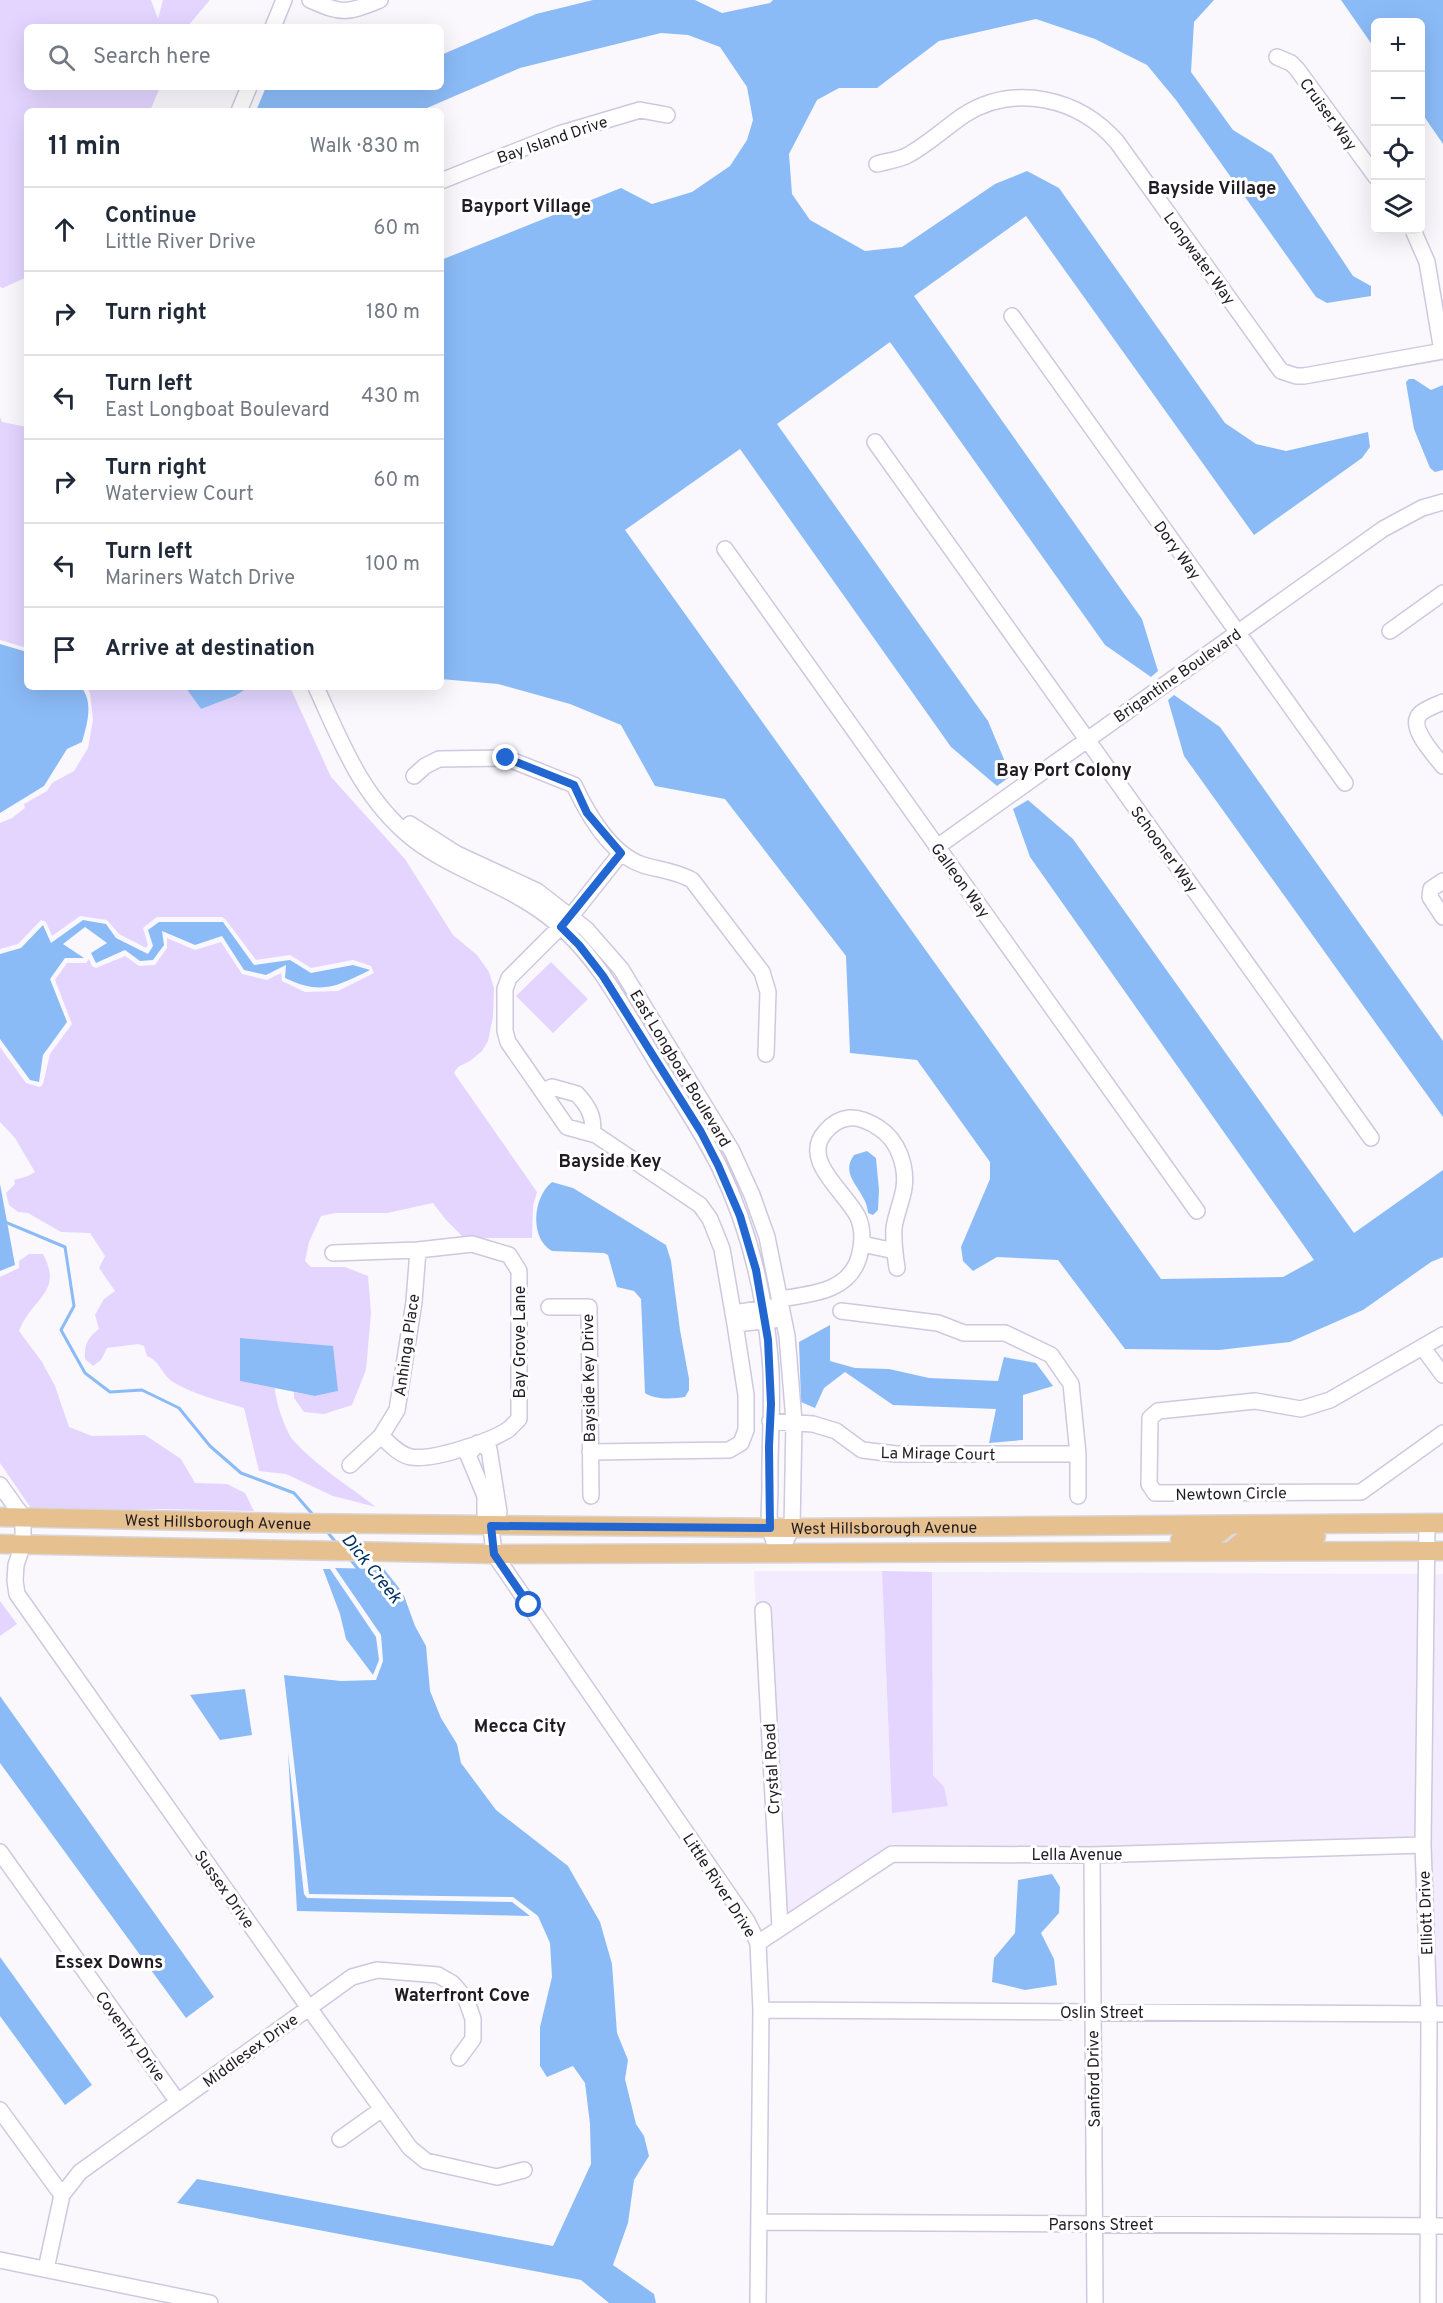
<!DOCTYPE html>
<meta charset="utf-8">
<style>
:root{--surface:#fff;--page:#f2f2f3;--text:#1f2937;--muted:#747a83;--line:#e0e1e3}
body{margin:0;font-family:Overpass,sans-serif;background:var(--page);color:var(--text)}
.controls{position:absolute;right:18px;top:18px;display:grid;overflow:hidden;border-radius:9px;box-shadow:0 6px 24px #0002}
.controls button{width:54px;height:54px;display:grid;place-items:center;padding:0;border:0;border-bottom:2px solid var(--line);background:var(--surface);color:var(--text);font:30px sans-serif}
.stop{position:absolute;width:18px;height:18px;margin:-14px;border:4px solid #2266d2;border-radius:50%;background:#fff}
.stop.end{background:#2266d2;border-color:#fff;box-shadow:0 2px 6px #0008}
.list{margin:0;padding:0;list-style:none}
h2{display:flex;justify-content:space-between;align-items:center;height:78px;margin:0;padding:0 24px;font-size:26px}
h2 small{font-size:20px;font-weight:400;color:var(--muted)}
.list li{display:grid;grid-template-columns:39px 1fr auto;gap:18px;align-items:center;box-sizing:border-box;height:84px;padding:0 24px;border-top:2px solid var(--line)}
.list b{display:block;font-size:22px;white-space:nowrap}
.list p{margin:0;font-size:20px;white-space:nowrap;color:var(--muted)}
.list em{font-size:20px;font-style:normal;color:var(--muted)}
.icon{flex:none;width:33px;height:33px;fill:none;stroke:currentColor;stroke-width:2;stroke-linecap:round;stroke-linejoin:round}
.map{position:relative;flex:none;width:1443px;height:2303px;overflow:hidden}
.search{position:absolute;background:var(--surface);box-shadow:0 6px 24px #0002;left:24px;top:24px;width:420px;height:66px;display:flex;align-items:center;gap:15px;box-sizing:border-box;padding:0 21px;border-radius:9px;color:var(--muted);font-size:22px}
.panel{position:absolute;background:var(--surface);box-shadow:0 6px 24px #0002;left:24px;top:108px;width:420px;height:582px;border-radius:9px}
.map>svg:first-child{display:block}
</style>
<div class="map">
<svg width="1443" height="2303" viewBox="0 0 1443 2303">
<rect width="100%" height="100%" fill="#faf8fd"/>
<path fill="#f2ecfe" d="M754,1571H882L892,1813L944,1787L933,1775L932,1572L1421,1574L1417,1840L1091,1849L891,1848L783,1918L769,1605L758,1604L774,1925L771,1926Z
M1432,1574H1443V2008H1434L1428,1846Z"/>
<path fill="#e3d5ff" d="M0,0H151L158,19L163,0H210L187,27H27V87H160L150,111H27V277L3,288L0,287Z
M0,417L2,422L27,427V648L0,640Z
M87,687H185L201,709L235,696L249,687H290L331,777L405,859L453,935L477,955L489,972L494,988L493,1017L488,1041L482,1051L470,1061L458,1067L454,1073L537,1192L533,1206L532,1238H464L446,1220L433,1203L387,1213H336L321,1216L309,1242L305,1261L311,1267H345L368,1276L371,1313L366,1370L352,1405L324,1414L304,1412L294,1398V1392L316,1396L337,1391L336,1381H240L275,1388C275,1400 285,1430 293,1440C316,1466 349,1486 376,1507L333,1496L286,1474L259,1471L244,1408C221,1401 194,1395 173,1382C162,1375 160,1361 147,1356L144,1346L138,1344L107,1348L101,1360L93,1366L85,1359C84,1345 88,1337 99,1329L95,1315L104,1299L115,1291L99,1268L105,1256L90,1233L61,1232L28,1213L18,1212L9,1205L6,1193L15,1184L14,1180L28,1176L35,1172L15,1138L0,1122V1047L26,1083L40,1087L43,1084L50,1054L72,1024L55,980L67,963H86L89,959L92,966L96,968L125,956L139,966L155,965L167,948V938L195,950L221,942L242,974L267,980L281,973L282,981L305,992L338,991L374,973L371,966L353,960L311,968L290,955L256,960L226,920L222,917H157L143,928L148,945L146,948L119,934L107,920L80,916L52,936L46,922L41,920L18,944L0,949V823L12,818L25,808L24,804L47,791L52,783L74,771L88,748L93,720L90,693Z
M551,962L588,999L553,1033L516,996Z
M29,1254H43C64,1293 31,1298 19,1331L42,1362L55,1386L69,1427L92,1436L145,1435L181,1459L195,1483L227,1484L245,1493L254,1511L159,1509L33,1511L0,1463V1277L19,1268V1261Z
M882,1571L932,1572L933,1775L944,1787L948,1806L892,1813Z
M0,1601L17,1624L0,1636Z"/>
<path fill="#8bbbf7" d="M593,0H695L722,13L770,3L773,0H1214L1194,22L1191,72L1233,130L1272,154L1353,276L1371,286V296L1327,303L1316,297L1176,100L1147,65L1095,39L1036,19L939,41L877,88H839L817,100L789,154L792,194L810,220L865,251L902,247L995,184L1027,171L1059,188L1225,423L1256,444L1286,451L1368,432L1370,447L1362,458L1254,535L1026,216L914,296L1142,619L1158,671L1151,677L1105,645L890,342L777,424L988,721L1011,776L997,786L951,747L740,449L625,530L1161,1279L1283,1277L1314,1260L1030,857L1013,809L1028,800L1073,839L1354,1233L1443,1170V1257L1431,1262L1363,1310L1290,1342L1219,1350L1125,1349L1058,1260L997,1257L973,1271L963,1261L961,1247L990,1179V1162L917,1060L850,1053L846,956L725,799L655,786L621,725L570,704L498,684L441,679V260L621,188L652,204L692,192L730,166L747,140L753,120L747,87L720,47L688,35L661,33L520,68L420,111H256L266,87H441V55L536,14Z
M1341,0H1443V144L1421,112L1420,22H1376L1375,49Z
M1409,379H1414L1431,390L1443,385V470L1435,472L1430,468L1414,429L1407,389L1406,382Z
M0,644L27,652V687H81C94,702 87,725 82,742L67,749L44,786L0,813Z
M185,687H249L235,696L201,709Z
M1174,695L1220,727L1443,1041V1117L1184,756L1168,700Z
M83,920L106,924L116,938L148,954L153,946L148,930L159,922H223L254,965L290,960L311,973L353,965L370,970C336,987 321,995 285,978L286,965L266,975L244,970L222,936L195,945L162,931L164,945L153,960L140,961L125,950L96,963L91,953L107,943L85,927L63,944L84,958H65L50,979L67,1022L43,1055L39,1082L30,1080L0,1039V954L21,948L43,925L51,943Z
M867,1151L876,1158L879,1190L878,1210L873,1215L868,1213C867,1190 838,1177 854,1155Z
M552,1182L573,1188L666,1245L671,1261L680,1330L689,1379V1390L685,1397C673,1399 655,1400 645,1393L641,1299L634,1291L617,1287L608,1255L604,1253L552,1251C529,1238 533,1197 552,1182Z
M0,1184L15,1265L0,1271Z
M830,1325V1361L855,1368L889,1369L929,1378L998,1381L1004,1357L1036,1363L1053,1386L1023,1395V1440L989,1443L996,1409L893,1405L845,1372L824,1388L815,1408L801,1402L799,1342Z
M240,1338L333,1346L338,1391L315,1396L240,1381Z
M335,1568L384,1569L403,1593L415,1626L426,1646L430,1691L441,1718L457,1744L461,1763L496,1810L568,1866L600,1922L612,1964L617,2033L628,2060L625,2079L636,2124L644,2136L649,2156L634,2180L628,2223L613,2265L654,2294L656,2303H609L581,2280L177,2203L197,2179L553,2246L591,2164L590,2124L585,2083L573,2066L547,2077L540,2066V2027L552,1977L550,1943L538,1916L513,1897L309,1894L284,1675L341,1681L376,1680L383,1661L381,1635Z
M323,1569H330L376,1637L379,1660L373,1675L346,1639L340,1614Z
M245,1689L252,1735L220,1740L190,1695Z
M0,1696L214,1997L186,2018L0,1763Z
M288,1752L304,1894L307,1898L512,1902L530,1916L297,1911Z
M1052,1874L1060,1887L1059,1913L1041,1933L1054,1959L1057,1985L1025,1990L992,1982L994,1958L1015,1933L1018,1880Z
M0,1957L92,2085L65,2105L0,2016Z"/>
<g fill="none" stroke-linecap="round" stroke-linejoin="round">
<path stroke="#8bbbf7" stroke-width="3" d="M0,1220L65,1247L74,1306L61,1330L85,1373L110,1392L142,1390L179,1408L210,1446L241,1473L294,1493L315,1517
M325,1529L338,1545
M350,1559L359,1570"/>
<g stroke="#cfc8de" stroke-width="18">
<path id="minor" d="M310,0C344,15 347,13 380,0
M273,27L284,0
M1277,57L1291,63L1297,69L1376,177
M239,111L249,87
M877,164C887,161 899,160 908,155C928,144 945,128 964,115C1015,83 1079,98 1117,142L1281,371L1296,376H1304L1443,351
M441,181L559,134L640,110L667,115
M1413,230L1427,262L1442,351
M1012,316L1345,783
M875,442L1371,1138
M725,549L1197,1211
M1390,631L1443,593
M316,687C342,744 362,798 413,839C448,866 490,879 527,902C557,920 582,945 602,974C622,1003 639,1033 657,1063C679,1097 701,1130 719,1166C748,1225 764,1291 770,1357C774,1400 769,1444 770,1487C770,1501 768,1516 770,1529C772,1537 776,1546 779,1554
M1443,702C1436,705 1427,708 1421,713C1406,726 1434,754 1443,766
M414,776L425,766L439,759L506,758L574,785C587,813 611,855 643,865C660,870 676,871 692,880L762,972L768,992L766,1054
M410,824L457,854L537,891L586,929L621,969L732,1151L752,1195L767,1237L787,1336L794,1421L792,1528L779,1554
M937,847L1383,529L1422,508L1443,502
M1443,881L1431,889L1430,897L1443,917
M542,1091L552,1087L577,1094C588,1106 595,1117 592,1134
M862,1244L895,1251
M333,1253L418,1250L472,1244L509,1255L519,1271V1419C516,1422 512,1426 509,1429C492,1441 432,1461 411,1457C399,1455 390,1444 381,1436
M780,1299C811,1294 849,1292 859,1257C863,1243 863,1229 858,1217C846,1192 799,1160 826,1131C832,1124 840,1119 849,1118C860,1117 870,1122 879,1128C898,1140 907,1166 904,1188C902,1201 896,1214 894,1228C893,1241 895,1255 897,1268
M549,1307H589L591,1496
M841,1311L938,1323L964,1333H1005L1051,1355L1071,1384L1078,1454V1496
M733,1313L773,1307
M735,1324L774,1320
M1443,1335L1330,1400L1301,1409L1255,1401L1158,1411L1150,1418L1149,1484L1155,1493L1361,1492L1443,1433
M1423,1348L1443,1375
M770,1421L813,1424L836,1431L862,1450L896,1454H1078
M478,1443L468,1455L485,1496V1513L491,1526L494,1554L747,1921L758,1943L761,2010L758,2303
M478,1443L489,1449L499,1512L491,1526
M590,1452L729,1450L741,1443L746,1430V1395L735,1324L722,1249L710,1219L700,1205L596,1135L567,1127L508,1042L505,1031V989L509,978L571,916L621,853
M350,1465L381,1436L397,1410L414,1302L418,1250
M0,1485L23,1517V1544L16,1565L15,1581L17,1594L309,2008L410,2148L426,2161L497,2177L524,2170
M1427,1524L1423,1845L1429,2014L1428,2303
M763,1610L780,1928
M0,1852L178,2102
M1092,1855L1095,2303
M758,1943L892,1854L1092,1855L1423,1845
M761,2010L1443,2014
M0,2110L62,2195
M340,2139L382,2109
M760,2222L1443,2226
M0,2260L210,2303
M46,2269L62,2195L80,2172L352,1977L377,1970L438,1975L452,1983L466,1999L473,2019V2039L459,2058"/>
</g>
<g stroke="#d7d6d8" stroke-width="21">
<g id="major">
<path id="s1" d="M0,1517L289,1523L792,1528L1443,1523"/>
<path d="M1180,1540L1213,1538L1229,1525"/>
<path d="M0,1544L494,1554L1443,1551"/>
<path d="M1233,1549L1243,1541L1256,1538L1316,1536"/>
</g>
</g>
<use href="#minor" stroke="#fff" stroke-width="15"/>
<use href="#major" stroke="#e6c08e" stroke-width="18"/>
</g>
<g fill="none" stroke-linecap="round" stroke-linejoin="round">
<path stroke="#2266d2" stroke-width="8" d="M506,758L574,785L587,813L621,853L561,927L579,945L603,976L701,1132L718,1165L740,1216L756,1270L768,1340L771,1404L769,1446L770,1528L491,1526L494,1554L529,1605"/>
</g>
<g text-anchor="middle" stroke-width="6" stroke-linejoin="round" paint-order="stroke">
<g font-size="16" fill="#1f1c24" stroke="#fff">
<text transform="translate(1329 114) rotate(54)" y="6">Cruiser Way</text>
<text transform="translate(552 139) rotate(-19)" y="6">Bay Island Drive</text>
<text transform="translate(1200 258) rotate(54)" y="6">Longwater Way</text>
<text transform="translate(1178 550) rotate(54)" y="6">Dory Way</text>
<text transform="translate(1177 675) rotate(-35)" y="6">Brigantine Boulevard</text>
<text transform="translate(1165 849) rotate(54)" y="6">Schooner Way</text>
<text transform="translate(961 880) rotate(54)" y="6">Galleon Way</text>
<text transform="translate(681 1068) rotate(59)" y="6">East Longboat Boulevard</text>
<text transform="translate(519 1342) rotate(-90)" y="6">Bay Grove Lane</text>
<text transform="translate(406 1345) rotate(-82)" y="6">Anhinga Place</text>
<text transform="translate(588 1378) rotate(-91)" y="6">Bayside Key Drive</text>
<text transform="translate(938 1453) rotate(1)" y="6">La Mirage Court</text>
<text transform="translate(1231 1493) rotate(-1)" y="6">Newtown Circle</text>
<text dy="6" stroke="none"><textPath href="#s1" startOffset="218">West Hillsborough Avenue</textPath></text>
<text dy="6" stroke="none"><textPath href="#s1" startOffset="884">West Hillsborough Avenue</textPath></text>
<text transform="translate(771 1769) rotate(-93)" y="6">Crystal Road</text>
<text x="1077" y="1860">Lella Avenue</text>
<text transform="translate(720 1885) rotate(57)" y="6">Little River Drive</text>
<text transform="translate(225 1889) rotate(55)" y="6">Sussex Drive</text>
<text transform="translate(1425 1913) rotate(-92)" y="6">Elliott Drive</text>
<text x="1102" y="2018">Oslin Street</text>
<text transform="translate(131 2036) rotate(54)" y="6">Coventry Drive</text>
<text transform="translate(250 2050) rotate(-36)" y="6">Middlesex Drive</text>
<text transform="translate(1093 2079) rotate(-91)" y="6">Sanford Drive</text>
<text x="1101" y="2230">Parsons Street</text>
</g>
<g font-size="18" font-weight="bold" fill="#1f1c24" stroke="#fff">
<text x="1212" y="194">Bayside Village</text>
<text x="526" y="212">Bayport Village</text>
<text x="1064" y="776">Bay Port Colony</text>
<text x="610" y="1167">Bayside Key</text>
<text x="520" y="1732">Mecca City</text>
<text x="109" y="1968">Essex Downs</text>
<text x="462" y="2001">Waterfront Cove</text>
</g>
<g font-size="18" font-style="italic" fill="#003064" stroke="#fff">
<text transform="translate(372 1568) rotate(51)" y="6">Dick Creek</text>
</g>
</g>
</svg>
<div class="controls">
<button>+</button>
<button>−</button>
<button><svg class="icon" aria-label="locate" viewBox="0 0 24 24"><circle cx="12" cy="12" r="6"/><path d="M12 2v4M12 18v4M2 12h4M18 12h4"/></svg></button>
<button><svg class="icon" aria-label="layers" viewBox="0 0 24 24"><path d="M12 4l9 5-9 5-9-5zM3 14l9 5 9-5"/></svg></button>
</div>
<div class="stop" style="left:529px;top:1605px"></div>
<div class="stop end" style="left:506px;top:758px"></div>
<div class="search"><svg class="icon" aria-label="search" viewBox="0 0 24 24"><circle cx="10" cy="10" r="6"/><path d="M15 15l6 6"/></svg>Search here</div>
<section class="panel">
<h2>11 min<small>Walk · 830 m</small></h2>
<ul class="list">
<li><svg class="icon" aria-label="ahead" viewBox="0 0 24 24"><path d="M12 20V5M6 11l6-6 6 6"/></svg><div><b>Continue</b><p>Little River Drive</p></div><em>60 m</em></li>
<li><svg class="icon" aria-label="right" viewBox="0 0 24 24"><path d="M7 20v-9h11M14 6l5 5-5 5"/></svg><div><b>Turn right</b></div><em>180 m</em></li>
<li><svg class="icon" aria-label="left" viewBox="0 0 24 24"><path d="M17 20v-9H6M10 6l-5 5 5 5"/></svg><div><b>Turn left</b><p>East Longboat Boulevard</p></div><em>430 m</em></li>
<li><svg class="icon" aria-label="right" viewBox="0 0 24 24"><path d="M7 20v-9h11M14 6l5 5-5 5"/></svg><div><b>Turn right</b><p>Waterview Court</p></div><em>60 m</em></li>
<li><svg class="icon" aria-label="left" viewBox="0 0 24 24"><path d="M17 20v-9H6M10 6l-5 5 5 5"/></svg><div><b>Turn left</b><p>Mariners Watch Drive</p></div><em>100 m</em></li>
<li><svg class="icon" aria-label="arrive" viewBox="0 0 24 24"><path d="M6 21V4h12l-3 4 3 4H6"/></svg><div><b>Arrive at destination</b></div></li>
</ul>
</section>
</div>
